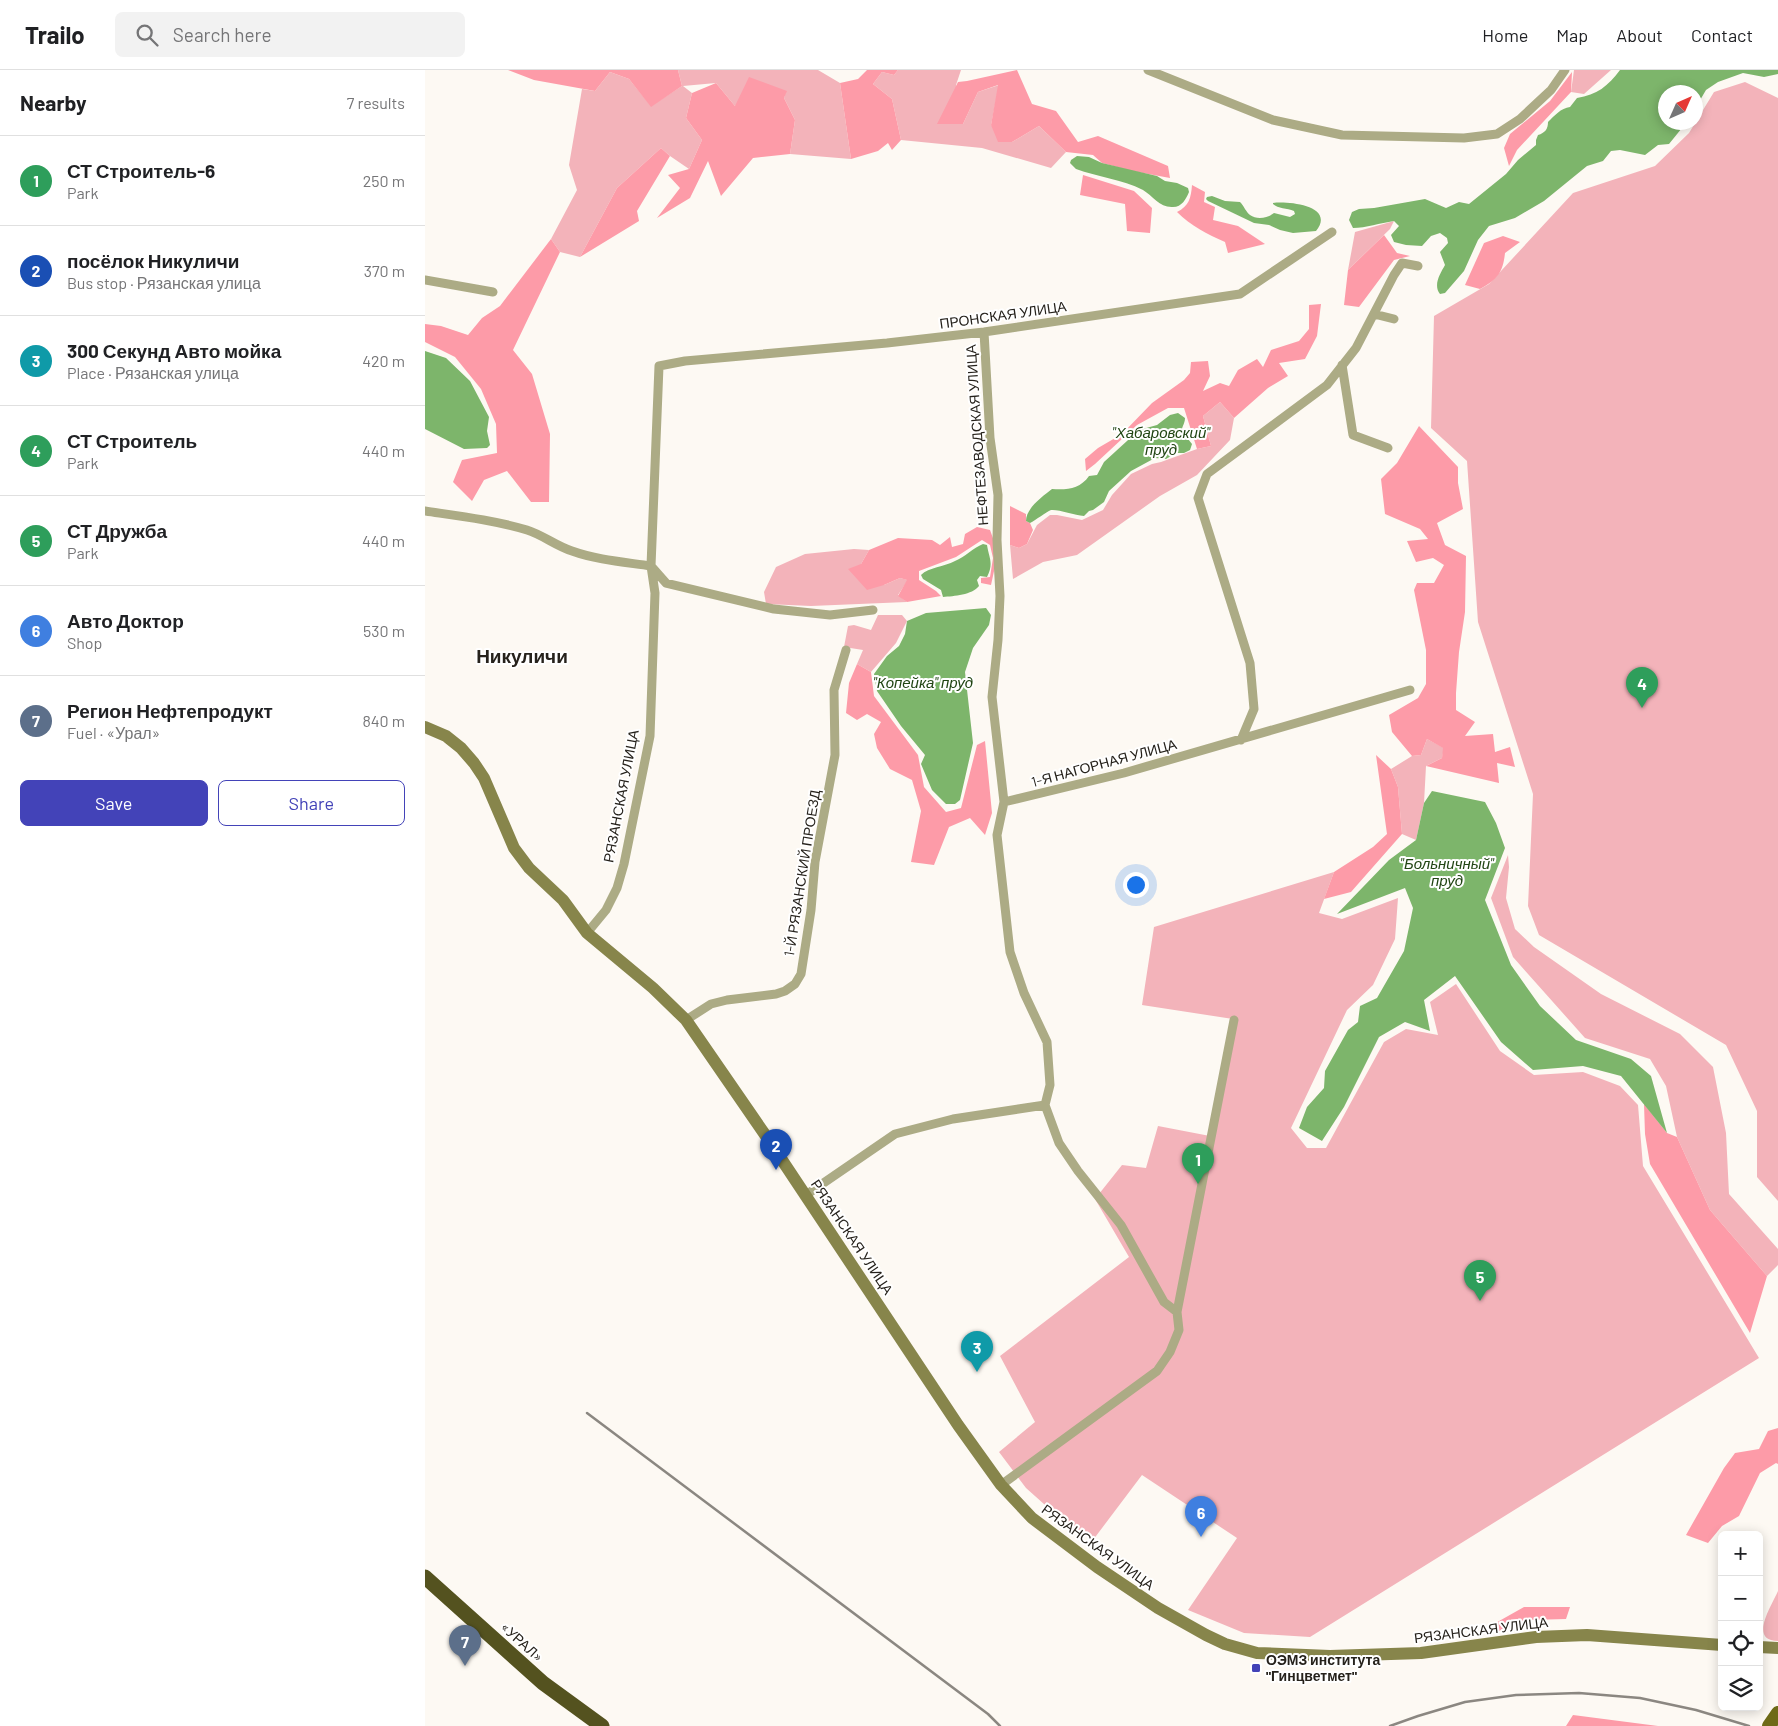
<!DOCTYPE html>
<meta charset="utf-8">
<style>
:root{--surface:#fff;--page:#f2f2f2;--text:#202124;--muted:#757577;--line:#e0e0e0;--accent:#4343b8}
body{margin:0;font-family:Barlow,sans-serif;background:var(--page);color:var(--text)}
.controls{position:absolute;right:15px;bottom:15px;display:grid;overflow:hidden;border-radius:8px;box-shadow:0 2px 12px #0003}
.controls button{width:45px;height:45px;display:grid;place-items:center;padding:0;border:0;border-bottom:1px solid var(--line);background:var(--surface);color:var(--text);font:25px sans-serif}
.compass{position:absolute;left:1233px;top:15px;width:45px;height:45px;border-radius:50%;background:var(--surface);box-shadow:0 2px 12px #0003;rotate:45deg}
.you{position:absolute;left:710px;top:814px;width:18px;height:18px;margin:-12px;border:4px solid #fff;border-radius:50%;background:#1a73e8;box-shadow:0 0 0 8px #1a73e833}
.badge{display:grid;place-items:center;width:32px;height:32px;border-radius:50%;background:var(--accent);color:#fff;font-size:16px;font-weight:700}
.pin{position:absolute;translate:-50% -41px;filter:drop-shadow(0 1px 2px #0008)}
.pin::after{content:'';position:absolute;top:26px;width:18px;height:15px;background:inherit;clip-path:polygon(0 0,100% 0,50% 100%)}
.list{margin:0;padding:0;list-style:none}
h2{display:flex;justify-content:space-between;align-items:center;height:65px;margin:0;padding:0 20px;font-size:21px}
h2 small{font-size:16px;font-weight:400;color:var(--muted)}
.list li{display:grid;grid-template-columns:32px 1fr auto;gap:15px;align-items:center;box-sizing:border-box;height:90px;padding:0 20px;border-top:1px solid var(--line)}
.list b{display:block;font-size:19px;white-space:nowrap}
.list p{margin:0;font-size:16px;white-space:nowrap;color:var(--muted)}
.list em{font-size:16px;font-style:normal;color:var(--muted)}
.actions{display:flex;gap:10px;padding:15px 20px}
.actions a{flex:1;padding:11px 0;border:1px solid var(--accent);border-radius:8px;text-align:center;font-size:18px;color:var(--accent)}
.actions .main{background:var(--accent);color:#fff}
.icon{flex:none;width:28px;height:28px;fill:none;stroke:currentColor;stroke-width:2;stroke-linecap:round;stroke-linejoin:round}
.map{position:relative;flex:none;width:1353px;height:1656px;overflow:hidden}
header{display:flex;align-items:center;gap:30px;box-sizing:border-box;height:70px;padding:0 25px;background:var(--surface);border-bottom:1px solid var(--line)}
header strong{font-size:24px}
nav{display:flex;gap:28px;margin-inline-start:auto;font-size:18px}
.search{width:350px;height:45px;background:var(--page);display:flex;align-items:center;gap:12px;box-sizing:border-box;padding:0 18px;border-radius:8px;color:var(--muted);font-size:19px}
main{display:flex}
aside{flex:1;background:var(--surface)}
.map>svg:first-child{display:block}
</style>
<header>
<strong>Trailo</strong>
<div class="search"><svg class="icon" aria-label="search" viewBox="0 0 24 24"><circle cx="10" cy="10" r="6"/><path d="M15 15l6 6"/></svg>Search here</div>
<nav><a>Home</a><a>Map</a><a>About</a><a>Contact</a></nav>
</header>
<main>
<aside>
<h2>Nearby<small>7 results</small></h2>
<ul class="list">
<li><span class="badge" style="background:#2e9e5b">1</span><div><b>СТ Строитель-6</b><p>Park</p></div><em>250 m</em></li>
<li><span class="badge" style="background:#1a4fb4">2</span><div><b>посёлок Никуличи</b><p>Bus stop · Рязанская улица</p></div><em>370 m</em></li>
<li><span class="badge" style="background:#0f9aa8">3</span><div><b>300 Секунд Авто мойка</b><p>Place · Рязанская улица</p></div><em>420 m</em></li>
<li><span class="badge" style="background:#2e9e5b">4</span><div><b>СТ Строитель</b><p>Park</p></div><em>440 m</em></li>
<li><span class="badge" style="background:#2e9e5b">5</span><div><b>СТ Дружба</b><p>Park</p></div><em>440 m</em></li>
<li><span class="badge" style="background:#3f7fe0">6</span><div><b>Авто Доктор</b><p>Shop</p></div><em>530 m</em></li>
<li><span class="badge" style="background:#5c6f8a">7</span><div><b>Регион Нефтепродукт</b><p>Fuel · «Урал»</p></div><em>840 m</em></li>
</ul>
<div class="actions"><a class="main">Save</a><a>Share</a></div>
</aside>
<div class="map">
<svg width="1353" height="1656" viewBox="0 0 1353 1656">
<rect width="100%" height="100%" fill="#fdf9f3"/>
<path fill="#f3b3ba" d="M253,0H393L415,13L426,89L365,84L370,50L359,28L361,21L310,36L291,13L258,16L267,23L261,48L277,70L264,99L245,86L236,78L192,118L155,187L135,182L126,169L152,120L144,95L157,19L170,21L185,2L204,9L226,36L257,16Z
M473,0H536L531,15L538,54L553,22L574,15L566,55L587,72L614,56L641,82L626,98L557,78L476,70L467,29L448,14L457,2L469,5Z
M1149,0H1186L1159,24L1146,22Z
M1320,12L1353,28V1131L1332,1107V1041L1301,975L1114,865L1103,836L1108,724L1053,552L1042,391L1006,358L1009,246L1064,214L1148,123L1230,96L1264,63L1289,22Z
M969,151L965,159L923,200L930,162Z
M795,332L809,348L805,370L772,405L735,426L652,485L618,492L588,509L585,475L594,478L602,474L612,455L625,445H632L657,450L678,440L687,425L706,404L727,394L736,392L772,379L786,376L778,346Z
M429,479L444,480L436,494L459,515L475,508L483,510L473,525L482,532L386,536L341,534L339,522L351,497L380,484Z
M453,545H477L482,551L471,573L446,602L432,594L438,580L419,577L423,556L429,555L446,560Z
M1002,669L1019,678L1017,688L1001,696L999,733L991,770L977,764L973,717L966,699L987,686L996,685Z
M1083,785L1084,797L1081,828L1090,859L1109,877L1176,924L1255,964L1288,997L1301,1063L1304,1124L1353,1179V1195L1342,1206L1285,1140L1252,1067L1241,1016L1225,989L1160,968L1088,887L1066,828Z
M909,802L894,843L917,849L973,828L970,869L948,915L922,940L866,1058L882,1078H901L959,972L981,959L1013,965L1005,932L1031,914L1075,981L1109,1005L1158,1002L1195,1016L1213,1035L1218,1096L1334,1288L885,1567L819,1563L763,1540L812,1468L717,1405L668,1470L629,1443L601,1418L574,1382L610,1352L575,1286L704,1187L670,1129L697,1095L721,1098L733,1056L785,1066L808,949L717,935L729,857Z
M1353,1521V1571C1323,1571 1347,1535 1353,1521Z"/>
<path fill="#fd9ba8" d="M83,0H253L257,16L226,37L204,9L185,2L170,21L109,10Z
M442,0H473L469,5L457,2L448,14L467,29L476,70L467,80L463,73L453,81L426,89L415,13L433,9Z
M592,0L607,34L631,41L653,72L673,66L743,96L745,108L707,101L677,93L668,85L641,82L614,56L587,72H573L566,55L573,15L553,22L538,54H512L533,12L542,11Z
M1147,2L1146,22L1092,80L1084,96L1079,78L1085,64L1125,31Z
M324,7L362,21L359,28L370,50L365,84L328,88L296,126L283,91L265,128L232,148L255,118L243,105L264,99L277,70L261,48L267,23L291,13L310,36Z
M236,78L245,86L212,141L214,151L155,187L192,118Z
M658,105L709,121L727,138L725,163L702,161L700,134L655,125Z
M767,115L780,122L779,132L790,137L788,150L813,156L840,174L803,183L800,172C782,164 766,156 752,142C764,136 766,128 767,115Z
M959,165L972,183L985,186L969,190L934,237L919,235L923,200Z
M1078,166L1095,172L1080,183C1078,202 1073,209 1055,219L1040,215L1059,173Z
M126,169L135,182L88,280L107,304L125,364L124,432H106L82,401L59,410L47,431L28,412L37,390L72,383L71,354L56,319L30,287L0,272V254L16,256L43,265L57,248L75,236Z
M896,234L892,266L880,289L854,293L863,306L843,318L809,348L795,332L778,346L786,376L772,379L759,338H743L712,355L670,394L661,401L660,389L673,378L697,364L727,333L759,310L765,303L766,292L783,291L785,306L778,321L795,313L804,316L813,300L832,289L838,297L846,280L874,271L884,259V235Z
M994,356L1033,397V413L1038,439L1012,453L1020,475L1041,486L1040,542L1034,582L1031,623V640L1050,652L1040,666L1068,664L1070,682L1085,677L1090,697L1072,693L1074,713L1001,696L1017,688L1018,678L1002,669L996,685L987,686L967,662L964,645L993,628L1001,614V580L989,520L992,513H1009L1019,495L1008,488L991,492L982,471L1003,469L995,459L960,444L956,409L972,393Z
M585,436L601,444V451L605,453L608,460L602,474L594,478L585,475Z
M552,457L565,460L569,471L571,492L566,515L556,513V508L565,507L568,488L565,475L557,470L531,487L494,501V510L511,521L516,526L482,532L473,526L482,510L475,508L459,515L442,520L423,499L436,494L444,480L473,468L507,470L515,475L525,467L527,477L538,474L540,464Z
M432,594L446,602L449,626L493,685L499,717L521,742L536,738L552,675L560,671L567,743L560,765L545,748L524,757L509,795L486,792L496,741L487,710L465,699L452,678L449,664L456,652L442,644L432,650L421,643L424,613Z
M951,685L966,699L973,717L977,764L926,822L899,829L909,802L948,777L962,764Z
M1219,1034L1242,1063L1252,1067L1285,1140L1342,1206L1325,1263L1225,1094L1220,1064Z
M1353,1358V1394L1351,1393L1335,1403L1314,1446L1297,1456L1283,1473L1261,1465L1299,1398L1310,1383L1334,1379L1343,1361Z
M1099,1537H1145L1141,1549L1105,1550L1074,1561L1067,1555Z
M1148,1645L1233,1656H1141Z"/>
<path fill="#7db56b" d="M1195,0H1353V4L1339,7L1318,3L1293,12L1281,20L1271,37L1270,22H1240V52L1261,53L1244,74L1233,75L1220,85L1195,80L1186,81L1178,91L1162,96L1119,131L1090,148L1064,156L1053,170L1039,201L1020,223L1015,224C1008,215 1015,204 1020,195L1015,182L1023,173L1022,168L1015,163L1006,166L997,176L981,175L969,172L966,165L974,156L969,151C955,153 941,158 928,158L924,150L927,142L934,139L949,138L1000,129L1021,138L1034,132L1044,134L1081,104L1093,90L1111,75V70L1113,65C1120,63 1123,59 1123,52C1129,46 1136,38 1145,37L1152,28C1172,25 1183,16 1195,0Z
M652,86L664,87L677,93L732,106L740,111L752,113L763,118L764,122C761,129 757,137 748,137C735,138 728,126 718,120C697,109 672,107 651,99L645,93L646,90Z
M787,126L800,131L815,132C819,136 821,142 825,145C832,150 843,148 849,143L865,147L870,144L869,141C862,138 853,139 848,134V133C864,131 911,136 891,161L868,163L855,160L844,155L829,153L783,131L781,129L782,127Z
M0,281L21,288L45,311L64,347L62,361L65,375L62,378L39,379L0,359Z
M753,343L760,348C760,354 756,357 756,365L763,369L767,374L765,380L759,383H751L741,389L730,388L706,401L684,421L679,432L668,440L664,441L659,446C649,445 633,439 626,440C621,442 611,450 605,453L601,451C601,438 618,426 627,419C642,420 655,419 664,406L672,405L679,392L714,360L732,355L745,345Z
M558,474L562,475C564,488 569,493 562,507L555,506L552,510L554,516C547,525 529,526 518,527L516,520L498,509L496,505C504,497 519,497 530,491C540,487 548,478 558,474Z
M561,538L566,545L564,555L548,578L540,602L548,673L535,730L530,734H521L507,720L496,694L500,685L476,656L452,621L449,604L462,586L474,576L480,564L482,551L501,543Z
M1007,721L1060,732L1071,753L1080,778L1060,830L1086,895L1115,936L1151,970L1206,989L1226,1006L1242,1063L1196,1006L1158,996L1108,1000L1076,972L1030,906L999,930L1005,961L980,952L954,967L919,1037L897,1071L874,1058L882,1037L899,1018L900,1001L923,960L933,952L935,936L952,928L979,881L988,838L980,818L912,844L964,790L991,770L999,733Z"/>
<g fill="none" stroke-linecap="round" stroke-linejoin="round">
<path stroke="#acab85" stroke-width="9" d="M723,0L848,50L917,65L1039,68L1072,64L1095,49L1126,20L1140,0
M0,210L68,222
M949,244L969,249
M559,262L565,368L573,425L572,470L575,526L573,570L567,627L579,732L572,765L585,882L599,923L622,972L625,1015L620,1035L634,1073L653,1101L696,1155L739,1232L752,1242
M917,295L928,365L963,378
M0,441C34,446 68,450 102,460C118,465 131,476 147,481C172,490 199,492 226,496
M226,496L241,513L349,539L405,545L448,540
M816,670L829,639L825,593L773,428L782,404L902,315L931,278L969,205L977,193L993,196
M579,732L699,703L985,620
M162,863L181,840L192,818L199,794L225,666L230,523L226,496L234,296L260,291L462,273L559,262L815,224L907,162
M261,950L286,934L302,930L351,924L360,921L370,914L376,904L386,840L390,792L410,685L409,620L421,580
M381,1125L470,1064L528,1049L620,1035
M576,1415L732,1301L745,1282L754,1260L752,1242L809,950"/>
<path stroke="#87854b" stroke-width="12" d="M0,657L21,666L36,678L49,693L59,708L89,778L104,798L138,830L162,863L228,918L261,950L343,1069L533,1355L576,1415L607,1448L672,1497L733,1538L781,1565L800,1574L832,1583L905,1586L996,1583L1111,1567L1162,1565L1297,1575
M1334,1577L1353,1578"/>
<path stroke="#6e6a17" stroke-width="14" d="M1344,1656L1353,1643"/>
<path stroke="#54521f" stroke-width="15" d="M0,1507L118,1613L177,1656"/>
<path stroke="#8b8781" stroke-width="2.5" d="M162,1343L563,1644L575,1656
M965,1656L993,1646L1040,1632L1091,1625L1154,1623L1215,1628L1271,1640L1324,1656"/>
</g>
<rect fill="#4343b8" stroke="#fff" stroke-width="2" x="826" y="1593" width="10" height="10" rx="2.5"/>
<g text-anchor="middle" stroke-width="4" stroke-linejoin="round" paint-order="stroke">
<g font-size="14" fill="#26221c" stroke="#fff">
<text transform="translate(578 245) rotate(-8)" y="5">ПРОНСКАЯ УЛИЦА</text>
<text transform="translate(552 365) rotate(-94)" y="5">НЕФТЕЗАВОДСКАЯ УЛИЦА</text>
<text transform="translate(679 693) rotate(-15)" y="5">1-Я НАГОРНАЯ УЛИЦА</text>
<text transform="translate(196 726) rotate(-79)" y="5">РЯЗАНСКАЯ УЛИЦА</text>
<text transform="translate(377 803) rotate(-81)" y="5">1-Й РЯЗАНСКИЙ ПРОЕЗД</text>
<text transform="translate(427 1167) rotate(56)" y="5">РЯЗАНСКАЯ УЛИЦА</text>
<text transform="translate(673 1477) rotate(36)" y="5">РЯЗАНСКАЯ УЛИЦА</text>
<text transform="translate(1056 1560) rotate(-7)" y="5">РЯЗАНСКАЯ УЛИЦА</text>
<text transform="translate(97 1572) rotate(42)" y="5">«УРАЛ»</text>
</g>
<g font-size="14" font-weight="bold" fill="#26221c" stroke="#fff" text-anchor="start">
<text x="841" y="1595">ОЭМЗ института<tspan x="841" dy="16">"Гинцветмет"</tspan></text>
</g>
<g font-size="15" font-style="italic" fill="#214513" stroke="#fff">
<text x="736" y="368">"Хабаровский"<tspan x="736" dy="17">пруд</tspan></text>
<text x="498" y="618">"Копейка" пруд</text>
<text x="1022" y="799">"Больничный"<tspan x="1022" dy="17">пруд</tspan></text>
</g>
<g font-size="19" font-weight="bold" fill="#26221c" stroke="#fff">
<text x="97" y="593">Никуличи</text>
</g>
</g>
</svg>
<div class="controls">
<button>+</button>
<button>−</button>
<button><svg class="icon" aria-label="locate" viewBox="0 0 24 24"><circle cx="12" cy="12" r="6"/><path d="M12 2v4M12 18v4M2 12h4M18 12h4"/></svg></button>
<button><svg class="icon" aria-label="layers" viewBox="0 0 24 24"><path d="M12 4l9 5-9 5-9-5zM3 14l9 5 9-5"/></svg></button>
</div>
<svg class="compass" viewBox="-18 -18 36 36"><path d="M0-13l5 13h-10z" fill="#e53935"/><path d="M0 13l5-13h-10z" fill="#757577"/></svg>
<div class="you"></div>
<div class="pin badge" style="left:773px;top:1114px;background:#2e9e5b">1</div>
<div class="pin badge" style="left:351px;top:1100px;background:#1a4fb4">2</div>
<div class="pin badge" style="left:552px;top:1302px;background:#0f9aa8">3</div>
<div class="pin badge" style="left:1217px;top:638px;background:#2e9e5b">4</div>
<div class="pin badge" style="left:1055px;top:1231px;background:#2e9e5b">5</div>
<div class="pin badge" style="left:776px;top:1467px;background:#3f7fe0">6</div>
<div class="pin badge" style="left:40px;top:1596px;background:#5c6f8a">7</div>
</div>
</main>
